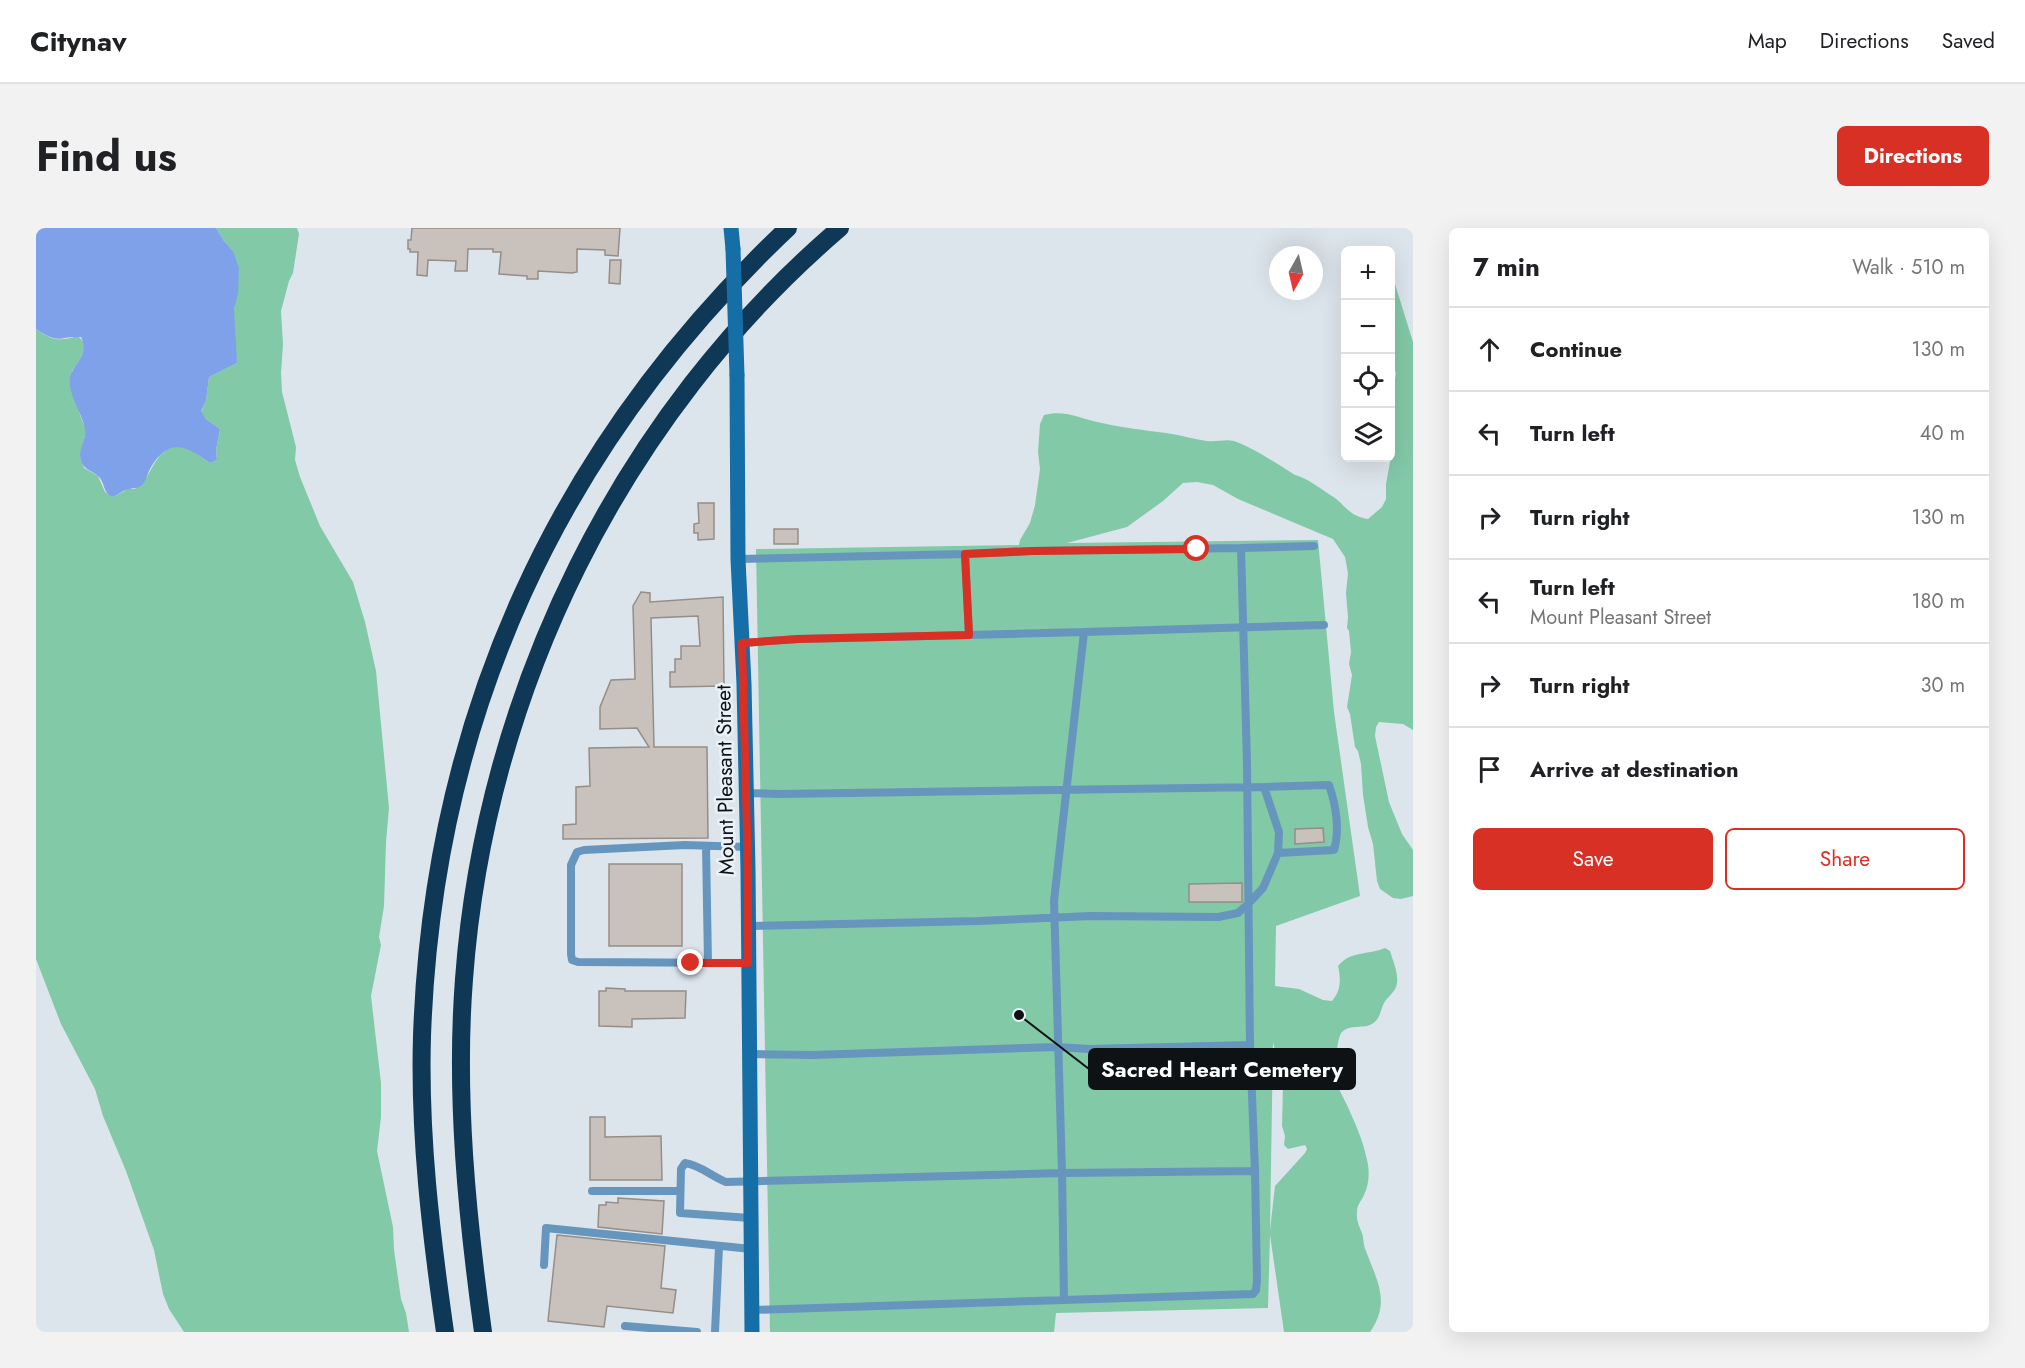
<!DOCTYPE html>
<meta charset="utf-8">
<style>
:root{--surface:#fff;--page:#f2f2f2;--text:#202124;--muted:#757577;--line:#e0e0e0;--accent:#d93025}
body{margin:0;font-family:Jost,sans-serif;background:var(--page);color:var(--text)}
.controls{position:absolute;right:18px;top:18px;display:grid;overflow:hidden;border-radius:9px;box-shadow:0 6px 24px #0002}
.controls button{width:54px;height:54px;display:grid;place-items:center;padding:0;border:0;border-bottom:2px solid var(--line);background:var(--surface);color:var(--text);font:30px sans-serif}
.compass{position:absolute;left:1233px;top:18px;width:54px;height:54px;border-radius:50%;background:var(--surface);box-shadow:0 6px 24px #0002;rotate:188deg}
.stop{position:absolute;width:18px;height:18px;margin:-14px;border:4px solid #d93025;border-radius:50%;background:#fff}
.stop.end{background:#d93025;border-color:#fff;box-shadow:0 2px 6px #0008}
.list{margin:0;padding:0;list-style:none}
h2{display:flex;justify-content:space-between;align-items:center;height:78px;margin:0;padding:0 24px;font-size:26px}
h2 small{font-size:20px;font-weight:400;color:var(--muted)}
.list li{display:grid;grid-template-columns:39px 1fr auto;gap:18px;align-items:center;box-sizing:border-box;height:84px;padding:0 24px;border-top:2px solid var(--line)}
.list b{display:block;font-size:22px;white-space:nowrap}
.list p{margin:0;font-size:20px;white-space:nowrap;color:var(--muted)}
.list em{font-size:20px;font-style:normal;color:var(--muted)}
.actions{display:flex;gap:12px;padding:18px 24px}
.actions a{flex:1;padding:14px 0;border:2px solid var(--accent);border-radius:9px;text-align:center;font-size:21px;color:var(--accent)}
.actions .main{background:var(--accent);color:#fff}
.icon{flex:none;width:33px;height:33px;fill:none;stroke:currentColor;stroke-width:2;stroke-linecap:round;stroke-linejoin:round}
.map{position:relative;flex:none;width:1377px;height:1104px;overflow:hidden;border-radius:9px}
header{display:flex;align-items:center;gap:36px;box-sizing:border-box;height:84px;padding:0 30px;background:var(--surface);border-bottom:2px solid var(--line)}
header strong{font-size:28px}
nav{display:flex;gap:33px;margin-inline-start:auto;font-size:21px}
.intro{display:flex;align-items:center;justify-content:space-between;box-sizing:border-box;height:144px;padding:0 36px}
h1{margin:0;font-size:42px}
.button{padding:15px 27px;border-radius:9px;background:var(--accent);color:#fff;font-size:21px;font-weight:700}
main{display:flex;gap:36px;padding:0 36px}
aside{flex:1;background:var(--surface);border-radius:9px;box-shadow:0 6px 24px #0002}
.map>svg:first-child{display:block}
</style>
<header>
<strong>Citynav</strong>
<nav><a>Map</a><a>Directions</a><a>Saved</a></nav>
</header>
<div class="intro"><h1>Find us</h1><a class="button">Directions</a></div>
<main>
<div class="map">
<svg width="1377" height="1104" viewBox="0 0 1377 1104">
<rect width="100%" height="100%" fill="#dde5ec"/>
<path fill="#82c9a8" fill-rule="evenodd" d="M180,0H261L263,6L257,45L253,53L245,83L247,116L245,145L246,164L260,219L259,232L264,249L284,298L317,354L329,394L340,443L353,580L350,614L348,678L343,709L345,717L335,768L345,855V889L341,923L357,999L358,1022L365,1071L370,1085L373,1104H148L133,1081L127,1066L118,1022L90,943L67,888L59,861L25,796L0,731V101C15,112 23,114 41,108C56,116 43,133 36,143L44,187L50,202L44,230L48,240L62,248L69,264L77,269L92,261H99C103,257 109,252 112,247C121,230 131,211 154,222C161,225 168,231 174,235L181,232L180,222L184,201L170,191L165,184L170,173L173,149L201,135L198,111V82L200,68L197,23L188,13Z
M1355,52L1359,56L1377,114V502L1367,496L1343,494L1340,499L1339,508L1353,574L1366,606L1377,622V668L1365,671L1357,670L1344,661L1341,653L1337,616L1332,599L1327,567L1325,536L1322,523L1319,519L1314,486L1311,479L1316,447L1313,436L1315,424L1313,403L1311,400L1312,389L1310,365L1312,345L1309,329L1297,311L1202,271L1177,257L1161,254L1147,255L1127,273L1091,299L1031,315L1282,312L1298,484L1324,668L1240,698L1239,758L1263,761L1287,772L1296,773C1305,763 1305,751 1302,738C1314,723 1332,727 1349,720L1354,723C1357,733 1364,748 1360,759C1358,765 1350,770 1347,777C1344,784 1344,791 1336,796C1328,801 1314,796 1306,804C1301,808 1298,845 1300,852C1302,860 1307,869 1311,877C1319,895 1327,912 1331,932C1334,943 1333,957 1328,967C1325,974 1321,976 1321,984C1320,992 1323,998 1326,1005C1328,1011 1327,1017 1330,1023C1341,1053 1355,1074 1334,1104H1248L1234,1007L1232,1080L1020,1085L1018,1104H734L720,321L983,317L984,312L994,295L999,277L1004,241L1002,224L1004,196L1008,187C1029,181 1045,191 1066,195C1087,200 1108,202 1130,205C1144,207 1157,211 1171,213C1180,214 1190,211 1198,213C1218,220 1241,236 1259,247C1271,250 1285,261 1296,268C1310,277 1312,288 1332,291L1346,279L1350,271V256L1356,223L1355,176L1360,145L1355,133ZM1237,814L1247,856L1246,898L1249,908L1248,917L1252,921L1269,917L1271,921L1269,925L1239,958L1234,1002Z"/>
<path fill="#7ea1e9" d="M0,0H180L188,13L197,23L203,40L202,65L198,82L201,135L173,149L170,173L165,183L170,191L184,201L180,222L181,232L174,235C150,218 134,209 115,239C112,244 111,250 107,256C101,262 97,259 90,262C86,263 81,267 77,269C66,265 70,255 62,248C55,242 48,242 45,233C41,223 51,211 49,201C47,188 34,168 34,156C32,136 55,131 45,109C21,108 24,117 0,101Z"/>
<path fill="#c9c1bb" stroke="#958d87" stroke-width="1.5" d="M376,0H584L582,28L569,27V22L541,21V44L536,45L502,43V51H491V48L463,46L465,24H457V21H432L431,43H419L420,33L392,32L391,48L381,47L382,24H374V21H372V12H375Z
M574,32H585L584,56L573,55Z
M662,275H678V311L662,312V305H658V296L663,295Z
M738,301H762V316H738Z
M605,364L614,365V374L687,369L688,458L634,459V444H639V431H645V418H664L662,388L615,390L618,519H671L672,610L527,611V597L540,596V559L554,558L553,520L613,519L601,500L564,501V479L575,452L599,451L597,378Z
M1287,600L1288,614L1259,616V601Z
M573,636H646V718H573Z
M1206,655V674H1153V656Z
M570,760L589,761V763H650L649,790L596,791V799L563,798V763H570Z
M554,889H569V909L625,908L626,952H554Z
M582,970L628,973L626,1006L562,999L563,977H570V974L582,975Z
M521,1007L629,1018L625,1060L640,1062L637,1085L571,1078L568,1099L512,1093Z"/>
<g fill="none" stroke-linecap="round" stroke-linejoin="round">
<path stroke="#6696bd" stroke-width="8" d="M702,331L929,326L996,323L1205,320
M933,407L1048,404
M706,415L762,411L933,407L929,326
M1228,559L1293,557C1300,577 1304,602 1298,622L1242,625
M709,565L743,566L1228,559L1243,604L1242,625L1227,660L1212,676L1202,685L1182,689L1055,688L943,693L712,698
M670,618L672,735
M711,619L649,617L548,622L541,624L535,637V726L536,732L542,734L712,735
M1214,817L1219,943
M713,826L776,827L1021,819L1053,821L1214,817L1211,535L1205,320L1278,318
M556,963H644
M714,990L644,985L645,941L649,935C664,937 675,948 690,954L1026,945L1018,673L1048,404L1288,397
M508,1037L510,1000L715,1021
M716,1082C883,1076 1050,1071 1217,1066L1220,1062L1221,1052L1219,943L1026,945L1028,1072
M589,1098L661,1104
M679,1104L683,1019"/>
<path stroke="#166ea7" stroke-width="15" d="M695,0L697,21
M701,147L702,331L708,456L712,642L716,1104"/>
<path stroke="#0e3856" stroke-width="18" d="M409,1104C395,1006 383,907 386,808C397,489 521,218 752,0
M447,1104C431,988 419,868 428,751C449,464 585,187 804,0"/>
<path stroke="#166ea7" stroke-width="15" d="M697,21L701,147"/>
</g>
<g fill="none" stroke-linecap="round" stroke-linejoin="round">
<path stroke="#d93025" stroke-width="8" d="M655,735H712V642L706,415L762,411L933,407L929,326L996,323L1161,321"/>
</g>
<g text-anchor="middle" stroke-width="5" stroke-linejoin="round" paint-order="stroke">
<g font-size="21" fill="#0f1214" stroke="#eaf2f9">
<text transform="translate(689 552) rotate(-91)" y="7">Mount Pleasant Street</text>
</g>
</g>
<path fill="none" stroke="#0f1214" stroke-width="2" d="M983 787L1053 841"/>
<circle fill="#0f1214" stroke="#eaf2f9" stroke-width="2" cx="983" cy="787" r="6"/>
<rect fill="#0f1214" stroke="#0f1214" stroke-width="2" x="1053" y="821" width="266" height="40" rx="6"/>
<g font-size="22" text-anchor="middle" font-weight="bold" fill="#fff">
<text x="1186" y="849">Sacred Heart Cemetery</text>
</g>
</svg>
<div class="controls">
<button>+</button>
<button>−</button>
<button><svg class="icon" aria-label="locate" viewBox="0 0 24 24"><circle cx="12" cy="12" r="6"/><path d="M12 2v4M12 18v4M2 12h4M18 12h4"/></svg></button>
<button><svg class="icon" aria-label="layers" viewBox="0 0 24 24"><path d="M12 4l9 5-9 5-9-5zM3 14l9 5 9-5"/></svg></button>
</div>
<svg class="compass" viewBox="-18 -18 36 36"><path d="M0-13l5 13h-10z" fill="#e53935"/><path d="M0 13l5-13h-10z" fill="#757577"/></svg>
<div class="stop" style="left:1161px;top:321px"></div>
<div class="stop end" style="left:655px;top:735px"></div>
</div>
<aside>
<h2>7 min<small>Walk · 510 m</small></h2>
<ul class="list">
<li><svg class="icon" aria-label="ahead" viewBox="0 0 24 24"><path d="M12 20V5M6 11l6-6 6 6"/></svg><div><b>Continue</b></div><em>130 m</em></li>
<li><svg class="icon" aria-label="left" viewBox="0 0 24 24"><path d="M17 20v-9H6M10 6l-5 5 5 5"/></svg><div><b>Turn left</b></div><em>40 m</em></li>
<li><svg class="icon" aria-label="right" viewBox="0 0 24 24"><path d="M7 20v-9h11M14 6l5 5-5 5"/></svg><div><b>Turn right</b></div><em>130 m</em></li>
<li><svg class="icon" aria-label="left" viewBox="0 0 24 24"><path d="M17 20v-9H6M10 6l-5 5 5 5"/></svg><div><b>Turn left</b><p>Mount Pleasant Street</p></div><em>180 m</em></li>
<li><svg class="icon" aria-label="right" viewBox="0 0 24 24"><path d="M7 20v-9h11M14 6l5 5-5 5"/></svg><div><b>Turn right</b></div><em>30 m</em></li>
<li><svg class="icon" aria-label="arrive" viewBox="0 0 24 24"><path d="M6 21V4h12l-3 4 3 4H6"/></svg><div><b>Arrive at destination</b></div></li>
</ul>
<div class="actions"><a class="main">Save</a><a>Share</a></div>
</aside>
</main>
